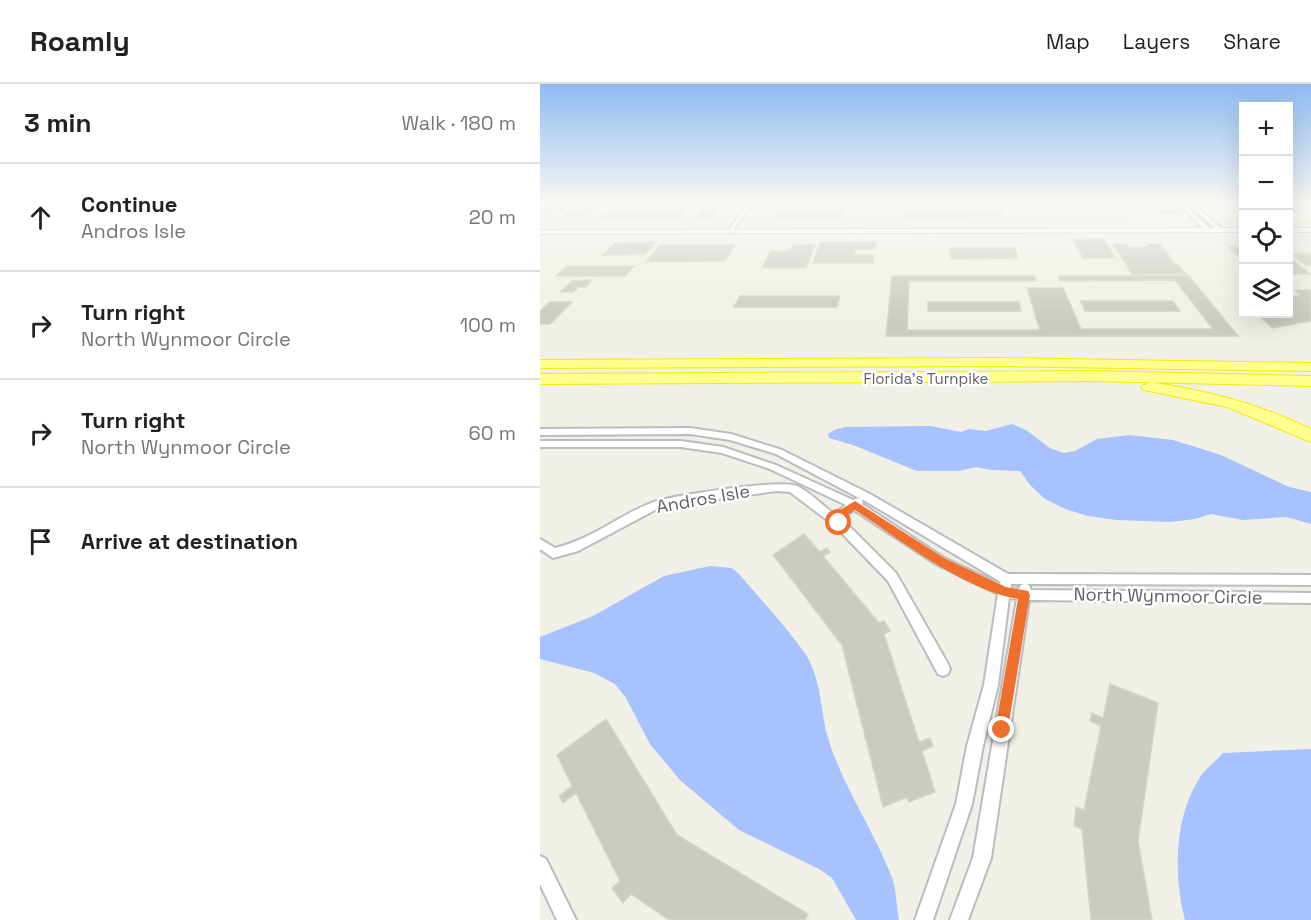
<!DOCTYPE html>
<meta charset="utf-8">
<style>
:root{--surface:#fff;--page:#f2f2f2;--text:#222;--muted:#767676;--line:#e0e0e0}
body{margin:0;font-family:"Space Grotesk",sans-serif;background:var(--page);color:var(--text)}
.controls{position:absolute;right:18px;top:18px;display:grid;overflow:hidden;border-radius:0px;box-shadow:0 6px 24px #0002}
.controls button{width:54px;height:54px;display:grid;place-items:center;padding:0;border:0;border-bottom:2px solid var(--line);background:var(--surface);color:var(--text);font:30px sans-serif}
.stop{position:absolute;width:18px;height:18px;margin:-14px;border:4px solid #ef6f2d;border-radius:50%;background:#fff}
.stop.end{background:#ef6f2d;border-color:#fff;box-shadow:0 2px 6px #0008}
.list{margin:0;padding:0;list-style:none}
h2{display:flex;justify-content:space-between;align-items:center;height:78px;margin:0;padding:0 24px;font-size:26px}
h2 small{font-size:20px;font-weight:400;color:var(--muted)}
.list li{display:grid;grid-template-columns:39px 1fr auto;gap:18px;align-items:center;box-sizing:border-box;height:108px;padding:0 24px;border-top:2px solid var(--line)}
.list b{display:block;font-size:22px;white-space:nowrap}
.list p{margin:0;font-size:20px;white-space:nowrap;color:var(--muted)}
.list em{font-size:20px;font-style:normal;color:var(--muted)}
.icon{flex:none;width:33px;height:33px;fill:none;stroke:currentColor;stroke-width:2;stroke-linecap:round;stroke-linejoin:round}
.map{position:relative;flex:none;width:771px;height:836px;overflow:hidden}
header{display:flex;align-items:center;gap:36px;box-sizing:border-box;height:84px;padding:0 30px;background:var(--surface);border-bottom:2px solid var(--line)}
header strong{font-size:28px}
nav{display:flex;gap:33px;margin-inline-start:auto;font-size:21px}
main{display:flex}
aside{flex:1;background:var(--surface)}
.map>svg:first-child{display:block}
</style>
<header>
<strong>Roamly</strong>
<nav><a>Map</a><a>Layers</a><a>Share</a></nav>
</header>
<main>
<aside>
<h2>3 min<small>Walk · 180 m</small></h2>
<ul class="list">
<li><svg class="icon" aria-label="ahead" viewBox="0 0 24 24"><path d="M12 20V5M6 11l6-6 6 6"/></svg><div><b>Continue</b><p>Andros Isle</p></div><em>20 m</em></li>
<li><svg class="icon" aria-label="right" viewBox="0 0 24 24"><path d="M7 20v-9h11M14 6l5 5-5 5"/></svg><div><b>Turn right</b><p>North Wynmoor Circle</p></div><em>100 m</em></li>
<li><svg class="icon" aria-label="right" viewBox="0 0 24 24"><path d="M7 20v-9h11M14 6l5 5-5 5"/></svg><div><b>Turn right</b><p>North Wynmoor Circle</p></div><em>60 m</em></li>
<li><svg class="icon" aria-label="arrive" viewBox="0 0 24 24"><path d="M6 21V4h12l-3 4 3 4H6"/></svg><div><b>Arrive at destination</b></div></li>
</ul>
</aside>
<div class="map">
<svg width="771" height="836" viewBox="0 0 771 836">
<rect width="100%" height="100%" fill="#f0f0e6"/>
<path fill="#feffdd" d="M479,119H703V135L590,134V129H618L614,123L480,122Z
M749,119H771V136H749Z"/>
<path fill="#a8c2ff" d="M472,340L486,346L510,364L524,369L535,367L557,355L589,351L633,356L681,371L749,403L771,408V440L746,433L703,436L671,430L655,435L630,438L577,436L548,432L525,425L505,415L490,401L480,387L451,386L436,383L419,387H377L313,361L289,354L288,350L294,346L305,343L391,342L421,348L429,345L446,347Z
M170,482L192,484L199,490C221,516 247,543 266,571C282,596 280,627 288,654C303,703 333,745 351,791C357,805 356,822 359,836H316L292,794L279,785L199,746L140,696L110,660L86,614L75,600L54,589L0,575V553L53,532L124,492Z
M771,665V836H645C633,790 634,729 663,689C669,682 677,676 683,669Z"/>
<path fill="#cbcbc2" stroke="#d5d5c4" stroke-width="1.5" d="M11,119H32L20,126L0,127Z
M45,119L61,120L43,133H21Z
M80,119H155L78,120Z
M169,119H183L170,135H155Z
M243,119H307L302,134H234Z
M414,119H458L463,133H424L425,136L415,134H363V128H430L429,119Z
M614,124H638L644,130H620Z
M147,126L141,134H61L70,127Z
M532,155H563L575,174H543Z
M116,158L105,170L63,171L75,159Z
M280,158H336L335,165H316L315,171H334L333,179H273Z
M573,160H586L588,163H610L607,160H621L635,181H638L646,190H592Z
M120,161H195L185,177L106,178Z
M254,161H275L266,184H222L231,167H247Z
M688,162L704,163V173L697,171Z
M410,164H475L478,174L411,175Z
M752,170H771V181H765Z
M748,172L770,190H748Z
M27,182H94L85,192H16Z
M352,192H494L496,197H369L367,246H500L487,204H523L541,245H673L635,196L520,197L518,192H649L698,252H346Z
M52,196L46,203H38L33,208H20L32,197Z
M754,206H771V237L732,244L717,230H748V212H761Z
M200,212H300L297,223H194Z
M541,217H633L640,227H545Z
M10,218H32L10,240H0V227Z
M388,218H479L481,227H388Z
M264,450L280,468L287,464L290,468L283,472L339,539L344,537L350,547L344,550L379,658L390,654L393,662L382,667L395,708L369,718L367,713L343,723L302,561L233,471Z
M570,600L618,619L598,757L612,836H551L542,745L534,742L536,723L544,726L561,642L550,637L552,629L563,634Z
M66,635L137,751L268,830L265,836H129L91,810L83,819L72,804L80,797L36,709L23,719L19,712L32,702L17,671Z"/>
<g fill="none" stroke-linecap="round" stroke-linejoin="round">
<g stroke="#bbbcc2" stroke-width="4">
<path id="minor" d="M208,119H212L191,149H187Z
M638,119H642L670,145V147H666Z
M648,119H653L682,145V147H678Z
M150,344L191,350L242,366L330,410L468,490L771,491V501L486,500L489,501L491,506L771,509V519L489,516L451,774L428,836H410L433,774L477,515L469,514L458,601L443,662L432,720L393,836H375L416,720L427,662L444,601L458,510L396,480L314,426L302,435L356,489L408,580L410,585L408,590L403,592L398,590L348,497L295,442L250,408L236,407L148,419L117,425L38,467L13,474L0,465V455L15,464C50,456 78,432 111,419C129,412 241,395 257,402C270,408 282,421 294,430L306,421L230,385L182,369L141,363H0V357H141L183,363L236,381L313,416L318,414L321,415L236,370L190,356L150,350L0,351V345ZM322,415L461,498L460,500L404,474L322,420L323,418ZM471,500H484L481,501L479,505L471,504Z
M0,772L6,775L36,836H17L0,800Z"/>
</g>
<g stroke="#bbbcc2" stroke-width="2">
<path id="tertiary" d="M704,144V148L0,150V146Z
M748,144H771V148H748Z"/>
</g>
<g stroke="#f7ea00" stroke-width="2">
<path id="motorway" d="M455,274L771,279V287L455,282L0,284V276Z
M549,287L771,292V302L549,297L0,300V290Z
M609,298C665,306 720,320 771,345V358L687,323L604,306L601,303Z"/>
</g>
<use href="#minor" fill="#fff" fill-rule="evenodd"/>
<use href="#tertiary" fill="#fff" fill-rule="evenodd"/>
<use href="#motorway" fill="#feff8f" fill-rule="evenodd"/>
</g>
<linearGradient id="sky" x2="0" y2="1"><stop stop-color="#8ebaf1"/><stop offset="0.5" stop-color="#f8f8f4"/><stop offset="1" stop-color="#f8f8f4" stop-opacity="0"/></linearGradient>
<rect width="771" height="236" fill="url(#sky)"/>
<path fill="#ef6f2d" d="M315,417L404,474L466,503L488,507L490,511L467,651L462,653L457,651L455,646L478,515C426,507 359,455 315,426L301,435L304,439L303,442L299,443L290,438V432Z"/>
<g text-anchor="middle" stroke-width="5" stroke-linejoin="round" paint-order="stroke">
<g font-size="15" fill="#5e5f67" stroke="#fff">
<text x="386" y="300">Florida's Turnpike</text>
</g>
<g font-size="18" fill="#5e5f67" stroke="#fff">
<text transform="translate(163 415) rotate(-10)" y="6">Andros Isle</text>
<text transform="translate(628 512) rotate(1)" y="6">North Wynmoor Circle</text>
</g>
</g>
</svg>
<div class="controls">
<button>+</button>
<button>−</button>
<button><svg class="icon" aria-label="locate" viewBox="0 0 24 24"><circle cx="12" cy="12" r="6"/><path d="M12 2v4M12 18v4M2 12h4M18 12h4"/></svg></button>
<button><svg class="icon" aria-label="layers" viewBox="0 0 24 24"><path d="M12 4l9 5-9 5-9-5zM3 14l9 5 9-5"/></svg></button>
</div>
<div class="stop" style="left:299px;top:439px"></div>
<div class="stop end" style="left:462px;top:646px"></div>
</div>
</main>
